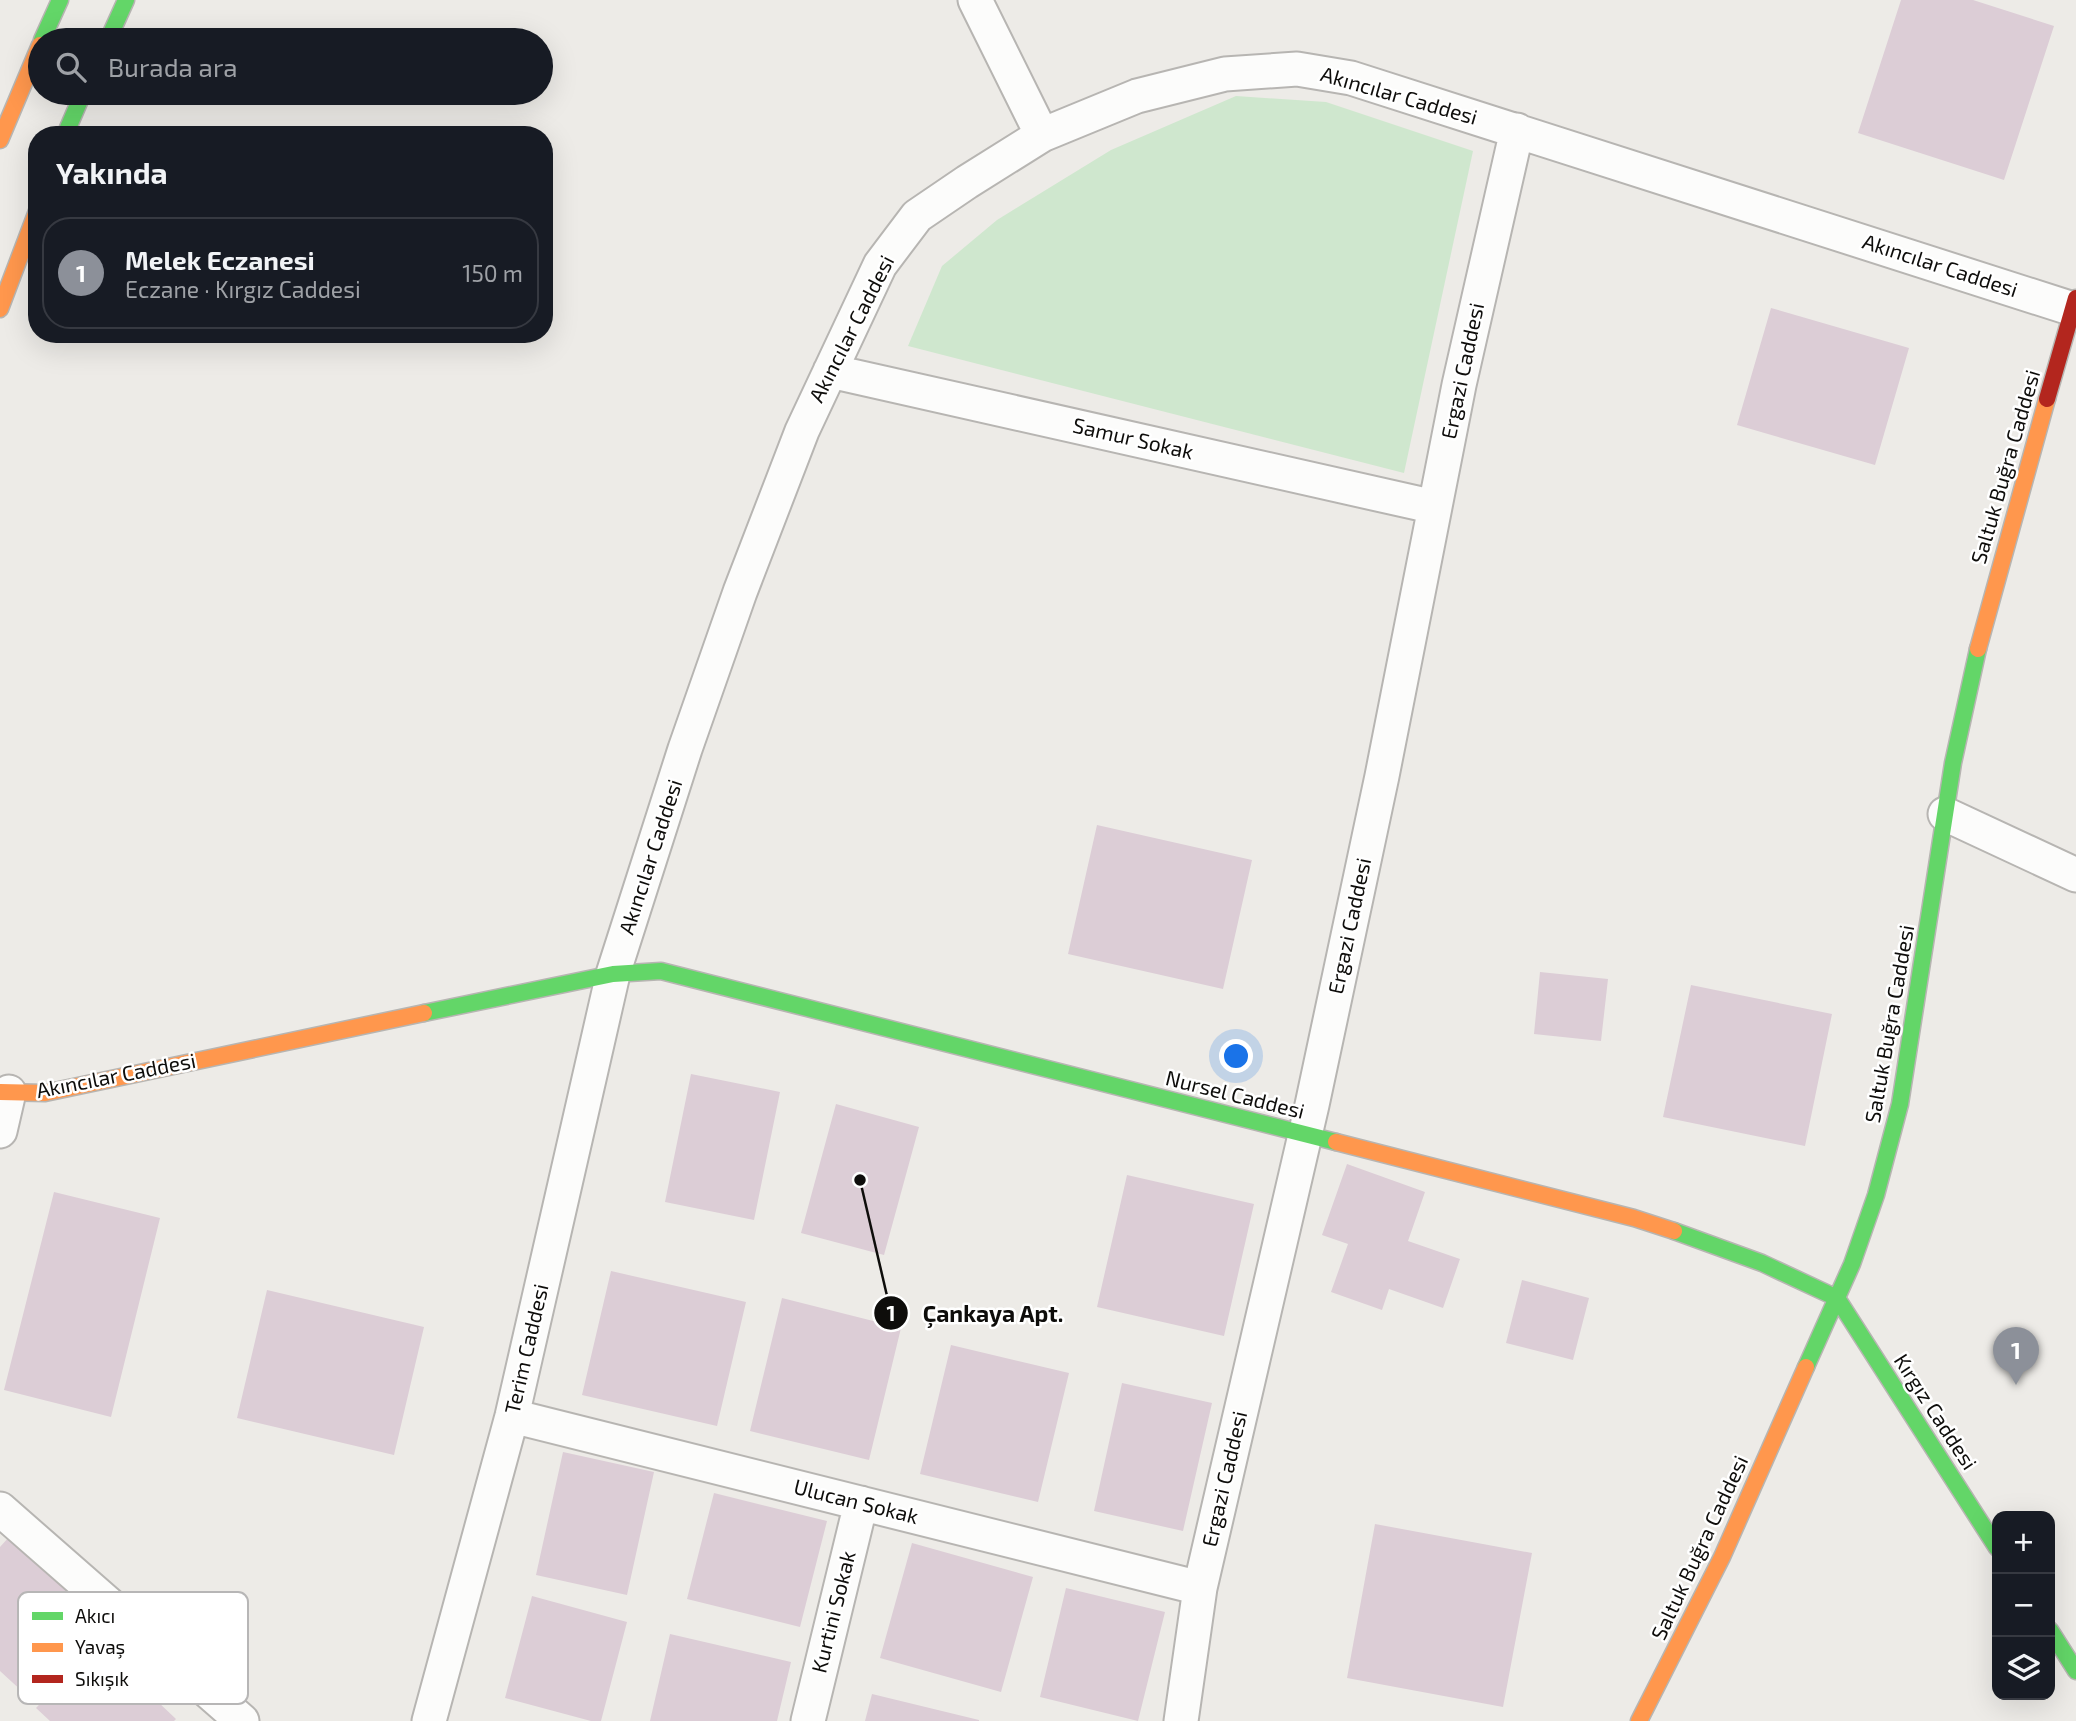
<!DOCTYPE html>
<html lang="tr">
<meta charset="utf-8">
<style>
:root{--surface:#171b24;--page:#242831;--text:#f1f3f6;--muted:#9ea1a6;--line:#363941;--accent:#8c9099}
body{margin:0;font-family:"Exo 2",sans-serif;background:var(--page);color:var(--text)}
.controls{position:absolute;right:21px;bottom:21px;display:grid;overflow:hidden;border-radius:14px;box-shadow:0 7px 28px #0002}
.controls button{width:63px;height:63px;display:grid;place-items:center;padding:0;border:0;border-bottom:2px solid var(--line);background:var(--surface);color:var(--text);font:35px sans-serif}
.you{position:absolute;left:1237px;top:1057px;width:24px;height:24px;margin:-18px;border:5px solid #fff;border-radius:50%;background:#1a73e8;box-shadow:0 0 0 10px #1a73e833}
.badge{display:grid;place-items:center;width:46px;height:46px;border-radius:50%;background:var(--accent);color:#fff;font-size:23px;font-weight:700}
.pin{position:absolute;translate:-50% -58px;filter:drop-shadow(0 2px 4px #0008)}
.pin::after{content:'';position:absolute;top:37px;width:24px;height:21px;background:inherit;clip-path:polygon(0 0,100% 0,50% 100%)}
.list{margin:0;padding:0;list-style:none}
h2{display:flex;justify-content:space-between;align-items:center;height:91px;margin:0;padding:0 28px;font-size:30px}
h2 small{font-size:23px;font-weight:400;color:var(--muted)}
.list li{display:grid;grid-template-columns:46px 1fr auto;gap:21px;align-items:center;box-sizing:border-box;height:112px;margin:0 14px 14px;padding:0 14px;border:2px solid var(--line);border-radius:28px}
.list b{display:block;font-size:26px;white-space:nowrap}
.list p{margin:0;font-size:23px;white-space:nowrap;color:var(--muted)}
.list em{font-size:23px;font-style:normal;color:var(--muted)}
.icon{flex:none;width:38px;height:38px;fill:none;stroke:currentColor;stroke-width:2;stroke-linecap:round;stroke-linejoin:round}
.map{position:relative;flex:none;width:2076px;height:1721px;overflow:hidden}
.search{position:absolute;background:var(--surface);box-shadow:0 7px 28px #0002;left:28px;top:28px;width:525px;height:77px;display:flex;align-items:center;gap:18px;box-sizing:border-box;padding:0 24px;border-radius:38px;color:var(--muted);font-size:26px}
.panel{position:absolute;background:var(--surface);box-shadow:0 7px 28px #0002;left:28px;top:126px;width:525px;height:217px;border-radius:28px}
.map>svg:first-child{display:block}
</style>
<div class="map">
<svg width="2076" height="1721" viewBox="0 0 2076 1721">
<rect width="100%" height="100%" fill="#edebe7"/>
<path fill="#cfe7ce" d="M1236,96L1326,102L1473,151L1404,473L908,346L942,266L997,220L1111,150Z"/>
<path fill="#dccdd6" d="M1901,0H1973L2054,26L2004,180L1858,133Z
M1771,308L1909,348L1875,465L1737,425Z
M1097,825L1252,860L1223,989L1068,954Z
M1540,972L1608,979L1601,1041L1534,1034Z
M1691,985L1832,1014L1805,1146L1663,1117Z
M691,1074L780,1092L754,1220L665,1202Z
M836,1104L919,1127L884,1255L801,1233Z
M1347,1164L1425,1192L1408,1241L1460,1259L1443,1308L1389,1289L1382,1310L1331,1292L1348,1244L1322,1235Z
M1127,1175L1254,1204L1224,1336L1097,1307Z
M54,1192L160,1218L111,1417L4,1390Z
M611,1271L746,1302L717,1426L582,1395Z
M1522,1280L1589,1298L1573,1360L1506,1343Z
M267,1290L424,1327L394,1455L237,1418Z
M782,1298L901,1328L869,1460L750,1431Z
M951,1345L1069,1373L1038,1502L920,1474Z
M1122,1383L1212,1403L1183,1531L1094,1511Z
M563,1452L654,1472L627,1595L536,1575Z
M714,1493L827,1521L800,1627L687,1599Z
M1375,1524L1532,1553L1503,1707L1347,1678Z
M9,1537L96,1618L25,1694L0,1671V1547Z
M912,1543L1033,1577L1001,1692L880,1658Z
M1066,1588L1165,1612L1138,1721L1040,1697Z
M532,1596L627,1622L601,1721H591L505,1698Z
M670,1634L791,1662L777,1721H650Z
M97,1644L176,1719L174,1721H50L36,1708Z
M872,1694L979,1720V1721H865Z"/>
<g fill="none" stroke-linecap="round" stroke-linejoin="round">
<g stroke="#b7b5b2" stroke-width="37">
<path id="street" d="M975,0L1042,135
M830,371L1435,507
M1945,814L2076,875
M0,1131L9,1092
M512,1416L1200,1588
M0,1509L242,1721
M429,1721L512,1416L613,974L685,749L740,592L802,431L880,265L917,216L967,182L1042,135L1137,96L1225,74L1297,69L1351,78L2076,310
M808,1721L861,1503
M1181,1721L1200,1588L1312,1105L1382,776L1459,385L1517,130"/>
</g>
<g stroke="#b7b5b2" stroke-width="19">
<path id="fast" d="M42,40L60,0
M108,40L126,0
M65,135L83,93
M424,1013L613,974L661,971L1336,1142
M1674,1231L1762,1263L1837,1298L1997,1548
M1806,1367L1852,1264L1876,1195L1900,1104L1953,763L1978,649
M2050,1630L2076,1671"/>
</g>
<g stroke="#b7b5b2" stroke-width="19">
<path id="slow" d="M0,140L40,45
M0,309L37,211
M1978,649L2047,399
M0,1092L45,1093L424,1013
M1336,1142L1634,1218L1674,1231
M1639,1721L1722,1557L1806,1367"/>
</g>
<g stroke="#b7b5b2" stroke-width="19">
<path id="jam" d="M2047,399L2076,298"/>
</g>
<use href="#street" stroke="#fcfcfb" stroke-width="33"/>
<use href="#fast" stroke="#63d668" stroke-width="16"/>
<use href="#slow" stroke="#ff974d" stroke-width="16"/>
<use href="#jam" stroke="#b3261e" stroke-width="16"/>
</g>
<g text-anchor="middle" stroke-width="5" stroke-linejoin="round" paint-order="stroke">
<g font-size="21" fill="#0e0d0b" stroke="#fff">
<text transform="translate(1399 96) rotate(16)" y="7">Akıncılar Caddesi</text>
<text transform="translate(1940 266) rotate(18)" y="7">Akıncılar Caddesi</text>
<text transform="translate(852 329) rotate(-63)" y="7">Akıncılar Caddesi</text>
<text transform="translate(1463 371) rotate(-78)" y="7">Ergazi Caddesi</text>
<text transform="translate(1133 439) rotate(13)" y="7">Samur Sokak</text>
<text transform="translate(2006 467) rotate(-74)" y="7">Saltuk Buğra Caddesi</text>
<text transform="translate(651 857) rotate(-72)" y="7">Akıncılar Caddesi</text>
<text transform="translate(1350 926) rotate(-78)" y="7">Ergazi Caddesi</text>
<text transform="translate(1890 1024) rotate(-80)" y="7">Saltuk Buğra Caddesi</text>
<text transform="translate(116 1076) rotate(-11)" y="7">Akıncılar Caddesi</text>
<text transform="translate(1235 1095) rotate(14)" y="7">Nursel Caddesi</text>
<text transform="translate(527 1349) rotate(-77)" y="7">Terim Caddesi</text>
<text transform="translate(1935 1412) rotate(57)" y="7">Kırgız Caddesi</text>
<text transform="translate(1225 1479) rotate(-77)" y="7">Ergazi Caddesi</text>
<text transform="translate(856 1502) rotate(14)" y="7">Ulucan Sokak</text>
<text transform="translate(1700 1548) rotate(-65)" y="7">Saltuk Buğra Caddesi</text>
<text transform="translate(834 1612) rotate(-76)" y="7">Kurtini Sokak</text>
</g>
</g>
<rect x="18" y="1592" width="230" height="112" rx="10" fill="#fff" stroke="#b7b6b6" stroke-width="2"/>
<rect x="32" y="1612" width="31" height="8" fill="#63d668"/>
<rect x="32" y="1643" width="31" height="9" fill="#ff974d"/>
<rect x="32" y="1675" width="31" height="8" fill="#b3261e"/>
<g font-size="19" fill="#0e0d0b">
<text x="75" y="1623">Akıcı</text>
<text x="75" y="1654">Yavaş</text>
<text x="75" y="1686">Sıkışık</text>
</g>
<path fill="none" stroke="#0e0d0b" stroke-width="2.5" d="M860 1180L891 1313"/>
<g fill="#0e0d0b" stroke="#fff" stroke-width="2.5">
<circle cx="860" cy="1180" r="7"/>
<circle cx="891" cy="1313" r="18"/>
</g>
<g font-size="21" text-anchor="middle" font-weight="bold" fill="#fff">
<text x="891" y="1321">1</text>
</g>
<g font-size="23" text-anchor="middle" font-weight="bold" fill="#0e0d0b" stroke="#fff" stroke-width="5" stroke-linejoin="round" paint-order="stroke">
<text x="993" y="1322">Çankaya Apt.</text>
</g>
</svg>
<div class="controls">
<button>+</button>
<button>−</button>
<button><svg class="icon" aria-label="layers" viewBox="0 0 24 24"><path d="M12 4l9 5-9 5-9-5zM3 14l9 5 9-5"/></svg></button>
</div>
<div class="you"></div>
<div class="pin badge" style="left:2016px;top:1385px">1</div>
<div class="search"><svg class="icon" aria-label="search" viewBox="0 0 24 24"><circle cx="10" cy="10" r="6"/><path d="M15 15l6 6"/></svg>Burada ara</div>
<section class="panel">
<h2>Yakında<small></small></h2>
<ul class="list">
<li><span class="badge">1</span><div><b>Melek Eczanesi</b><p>Eczane · Kırgız Caddesi</p></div><em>150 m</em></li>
</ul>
</section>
</div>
